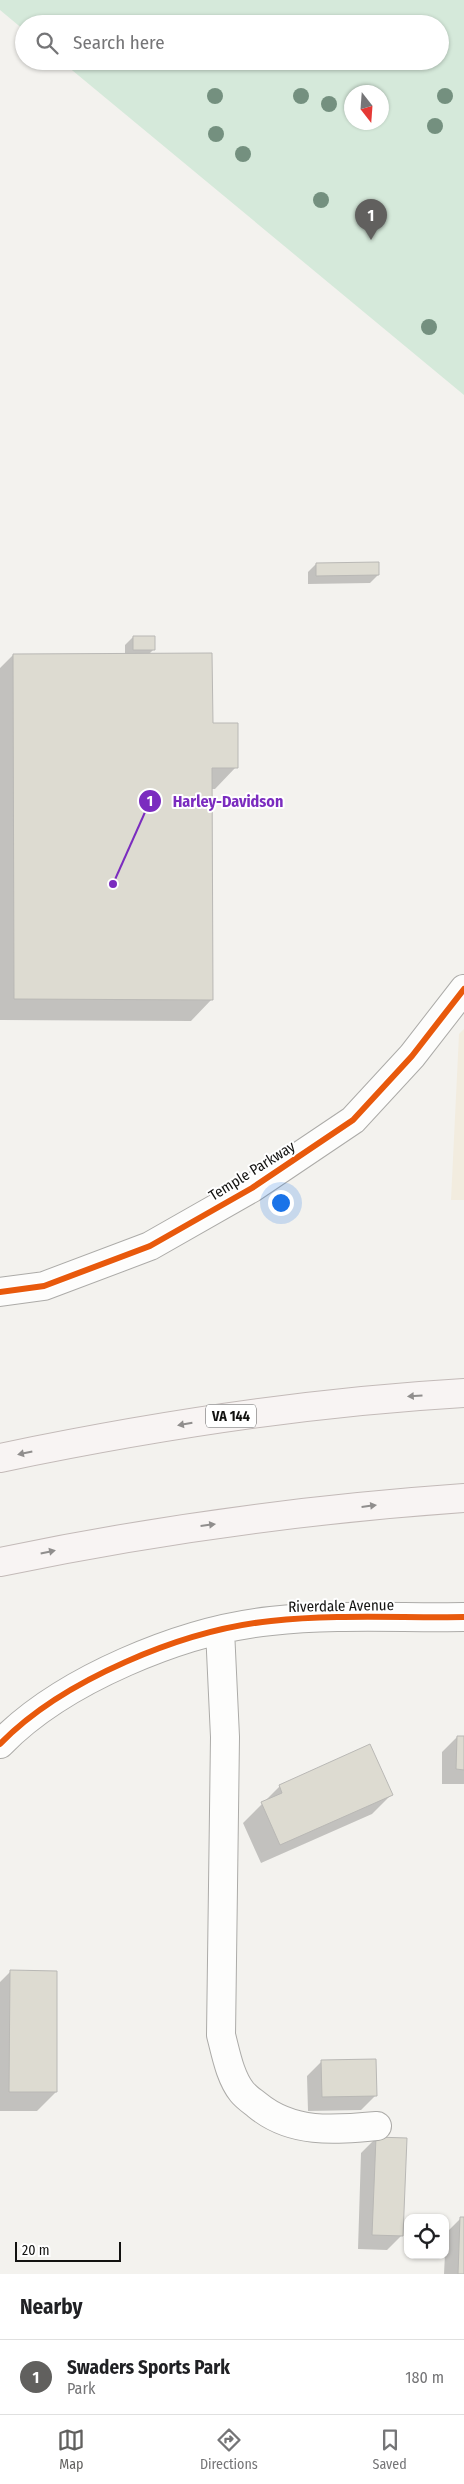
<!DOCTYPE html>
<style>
:root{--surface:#fff;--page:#f2f2f2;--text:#202124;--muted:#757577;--line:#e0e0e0;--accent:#61605e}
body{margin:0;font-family:"Fira Sans Condensed",sans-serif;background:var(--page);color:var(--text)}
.controls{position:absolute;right:15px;bottom:15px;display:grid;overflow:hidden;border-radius:10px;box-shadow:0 1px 4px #0004}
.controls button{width:45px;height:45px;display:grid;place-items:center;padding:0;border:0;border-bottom:1px solid var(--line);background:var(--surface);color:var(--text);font:25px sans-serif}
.compass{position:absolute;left:344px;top:85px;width:45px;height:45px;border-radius:50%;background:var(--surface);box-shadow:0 1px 4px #0004;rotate:163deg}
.scale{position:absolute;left:15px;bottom:12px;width:106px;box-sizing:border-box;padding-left:5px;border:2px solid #121210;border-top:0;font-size:14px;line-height:18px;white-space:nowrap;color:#121210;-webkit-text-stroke:4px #fff;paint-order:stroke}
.you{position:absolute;left:280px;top:1202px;width:18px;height:18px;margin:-12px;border:4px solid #fff;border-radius:50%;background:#1a73e8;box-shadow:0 0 0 8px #1a73e833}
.badge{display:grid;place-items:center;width:32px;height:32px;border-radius:50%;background:var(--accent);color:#fff;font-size:16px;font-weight:700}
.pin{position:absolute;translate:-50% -41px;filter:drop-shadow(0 1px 2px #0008)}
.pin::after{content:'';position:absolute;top:26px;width:18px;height:15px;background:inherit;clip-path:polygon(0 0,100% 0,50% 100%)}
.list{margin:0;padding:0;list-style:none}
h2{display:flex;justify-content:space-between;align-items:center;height:65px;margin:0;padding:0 20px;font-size:21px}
h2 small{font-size:16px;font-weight:400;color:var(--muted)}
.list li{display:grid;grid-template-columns:32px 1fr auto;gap:15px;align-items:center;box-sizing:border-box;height:75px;padding:0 20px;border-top:1px solid var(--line)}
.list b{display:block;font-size:19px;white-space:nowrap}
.list p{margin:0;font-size:16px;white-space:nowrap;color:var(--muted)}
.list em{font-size:16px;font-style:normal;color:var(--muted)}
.icon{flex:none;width:28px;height:28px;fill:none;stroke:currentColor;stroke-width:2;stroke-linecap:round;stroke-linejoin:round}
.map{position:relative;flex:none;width:464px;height:2274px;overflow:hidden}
.search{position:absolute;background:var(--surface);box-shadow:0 1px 4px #0004;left:15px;right:15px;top:15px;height:55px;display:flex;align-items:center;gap:12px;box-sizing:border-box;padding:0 18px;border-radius:28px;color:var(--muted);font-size:19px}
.sheet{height:140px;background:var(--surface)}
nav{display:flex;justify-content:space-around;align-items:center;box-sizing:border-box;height:70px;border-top:1px solid var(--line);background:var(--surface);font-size:14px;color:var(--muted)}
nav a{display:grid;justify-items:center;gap:2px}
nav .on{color:var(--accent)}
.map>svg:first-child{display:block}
</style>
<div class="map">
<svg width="464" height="2274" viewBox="0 0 464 2274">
<rect width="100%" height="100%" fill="#f3f2ee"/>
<path fill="#f2ecdf" d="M464,1029V1200H451L459,1034Z"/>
<path fill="#d5e9da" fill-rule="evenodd" d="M0,0H464V395L61,61H440V24H24V30L0,10ZM352,92H382V122H352Z"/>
<path fill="#0003" d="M316,564L378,575L370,583L308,584V572Z
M133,637L154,649L149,654L212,724L236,767L215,789H211L212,999L191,1021L0,1020V668L13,655H125V645Z
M457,1737H464V1784H442V1752Z
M280,1786L391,1795L372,1814L261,1863L243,1823Z
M10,1972L56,2092L37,2111H0V1982Z
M322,2061L375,2096L361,2110L308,2111L307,2076Z
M376,2138L402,2235L387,2250L358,2249L361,2153Z
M461,2218H464V2274H444L446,2233Z"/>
<path fill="#dddbd1" stroke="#b9b8b5" d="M379,562V575L316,576V563Z
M133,636H155V650H133Z
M212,653L213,723H238V768H212L213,1000L14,999L13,654Z
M457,1736H464V1770L456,1769Z
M370,1744L393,1795L280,1845L261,1802L282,1793L279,1785Z
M10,1970L57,1971V2092H9Z
M376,2059L377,2096L322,2097L321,2060Z
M376,2137L407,2138L403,2236L372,2235Z
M460,2217H464V2274H458Z"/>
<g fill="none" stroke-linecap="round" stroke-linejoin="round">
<g stroke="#acaba8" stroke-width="30">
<path id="minor" d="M0,1292L44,1286L150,1246L252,1188L353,1120L412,1056L464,989
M220,1630L225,1737L221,2035C226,2054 230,2077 242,2092C246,2097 252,2101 257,2105C292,2134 334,2130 377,2126
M0,1744C62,1680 183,1630 271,1621C335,1614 400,1618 464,1617"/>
</g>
<g stroke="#c3bab8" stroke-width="30">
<path id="major" d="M0,1458C153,1426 308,1402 464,1393
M0,1562C153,1530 308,1509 464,1498"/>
</g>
<use href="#minor" stroke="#fdfdfc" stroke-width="28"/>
<use href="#major" stroke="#f8f4f3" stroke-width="28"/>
<g stroke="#fff" stroke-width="9">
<path id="cycleway" d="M0,1292L44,1286L150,1246L252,1188L353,1120L412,1056L464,989
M0,1744C62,1680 183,1630 271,1621C335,1614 400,1618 464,1617"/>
</g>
<use href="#cycleway" stroke="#e8590c" stroke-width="6"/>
</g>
<g fill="#74907f">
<circle cx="215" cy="96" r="8"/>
<circle cx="301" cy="96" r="8"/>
<circle cx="445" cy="96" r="8"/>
<circle cx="329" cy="104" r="8"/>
<circle cx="435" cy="126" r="8"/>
<circle cx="216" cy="134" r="8"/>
<circle cx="243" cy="154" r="8"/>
<circle cx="321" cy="200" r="8"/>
<circle cx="429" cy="327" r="8"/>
</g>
<defs><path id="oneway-solid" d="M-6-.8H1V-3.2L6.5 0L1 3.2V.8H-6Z" transform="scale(1.25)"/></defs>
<g fill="#908e8d">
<use href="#oneway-solid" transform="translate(415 1396) rotate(176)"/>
<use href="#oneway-solid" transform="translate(185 1424) rotate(170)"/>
<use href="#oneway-solid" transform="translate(25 1453) rotate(168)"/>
<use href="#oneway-solid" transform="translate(369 1506) rotate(-7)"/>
<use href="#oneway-solid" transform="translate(208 1525) rotate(-7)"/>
<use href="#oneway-solid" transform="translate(48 1552) rotate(-12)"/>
</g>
<g text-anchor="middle" stroke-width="4" stroke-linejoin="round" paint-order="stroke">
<rect fill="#fff" stroke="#595958" stroke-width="1" x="206" y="1404.5" width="50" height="23" rx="4"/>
<g font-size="14" font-weight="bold" fill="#121210">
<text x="231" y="1421">VA 144</text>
</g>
<g font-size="15" fill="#121210" stroke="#fff">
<text transform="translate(252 1171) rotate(-32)" y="5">Temple Parkway</text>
<text transform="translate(341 1606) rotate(-1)" y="5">Riverdale Avenue</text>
</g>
</g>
<path fill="none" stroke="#7b2cbf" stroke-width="2" d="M113 884L150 801"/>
<g fill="#7b2cbf" stroke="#fff" stroke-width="2">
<circle cx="113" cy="884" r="5"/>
<circle cx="150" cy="801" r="12"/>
</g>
<g font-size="15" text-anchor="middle" font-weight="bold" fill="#fff">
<text x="150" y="806">1</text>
</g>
<g font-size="16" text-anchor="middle" font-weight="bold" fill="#7b2cbf" stroke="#fff" stroke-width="4" stroke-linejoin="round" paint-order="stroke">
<text x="228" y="807">Harley-Davidson</text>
</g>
</svg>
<div class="controls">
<button><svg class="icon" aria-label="locate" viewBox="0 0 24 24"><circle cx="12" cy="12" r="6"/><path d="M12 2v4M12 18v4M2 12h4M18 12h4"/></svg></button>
</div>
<svg class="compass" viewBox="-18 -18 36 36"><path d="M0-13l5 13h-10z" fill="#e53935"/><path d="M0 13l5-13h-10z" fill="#757577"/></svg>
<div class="scale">20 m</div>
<div class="you"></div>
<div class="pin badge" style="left:371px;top:240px">1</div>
<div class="search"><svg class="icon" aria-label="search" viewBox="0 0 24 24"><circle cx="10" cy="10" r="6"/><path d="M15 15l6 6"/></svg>Search here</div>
</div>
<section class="sheet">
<h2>Nearby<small></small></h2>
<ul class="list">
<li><span class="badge">1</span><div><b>Swaders Sports Park</b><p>Park</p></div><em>180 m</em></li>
</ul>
</section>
<nav>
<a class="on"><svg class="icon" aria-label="map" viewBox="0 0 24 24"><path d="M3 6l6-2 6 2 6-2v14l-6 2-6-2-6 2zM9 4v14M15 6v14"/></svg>Map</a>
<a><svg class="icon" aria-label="directions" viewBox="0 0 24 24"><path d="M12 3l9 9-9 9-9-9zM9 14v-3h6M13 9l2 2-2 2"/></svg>Directions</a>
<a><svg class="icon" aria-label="saved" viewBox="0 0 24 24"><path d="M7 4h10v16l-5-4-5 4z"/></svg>Saved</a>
</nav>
